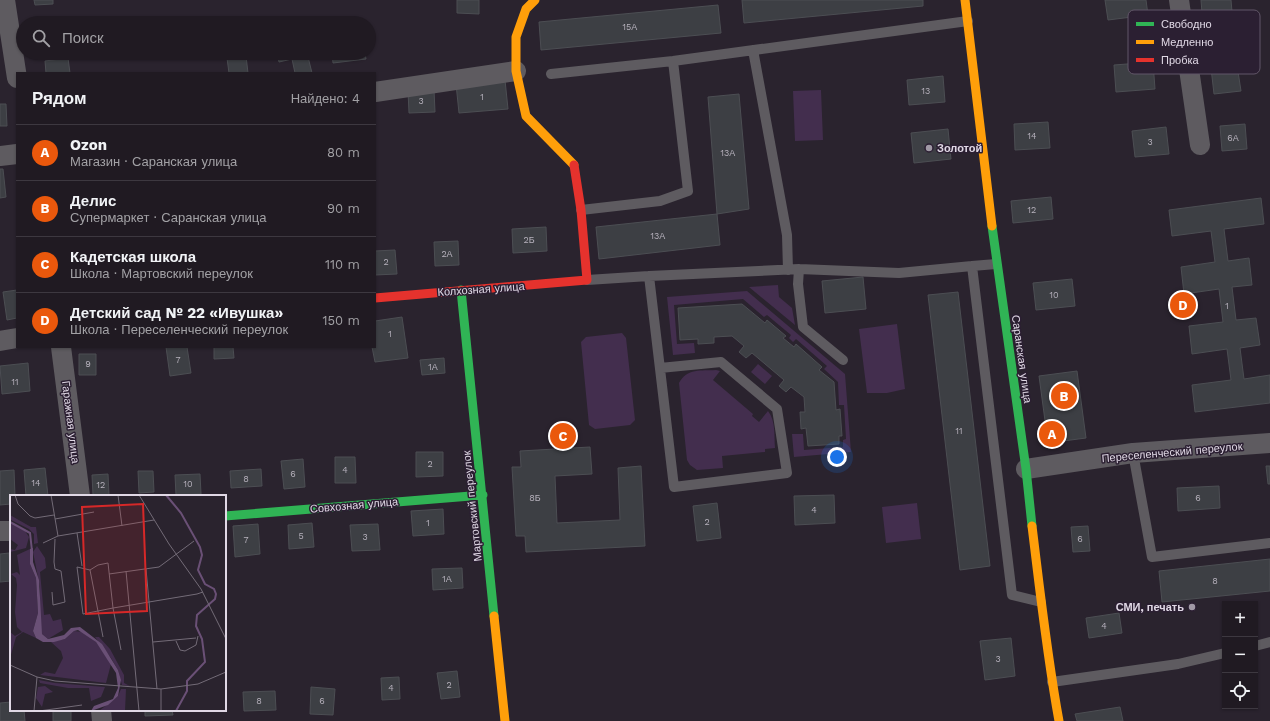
<!DOCTYPE html>
<html lang="ru">
<meta charset="utf-8">
<style>
:root{--surface:#201a22;--page:#2d272f;--text:#f1f3f6;--muted:#a2a1a5;--line:#3d3840;--accent:#ea580c}
body{margin:0;font-family:"Work Sans",sans-serif;background:var(--page);color:var(--text)}
.controls{position:absolute;right:12px;bottom:12px;display:grid;overflow:hidden;border-radius:0px;box-shadow:0 1px 3px #0004}
.controls button{width:36px;height:36px;display:grid;place-items:center;padding:0;border:0;border-bottom:1px solid var(--line);background:var(--surface);color:var(--text);font:20px sans-serif}
.you{position:absolute;left:837px;top:457px;width:14px;height:14px;margin:-10px;border:3px solid #fff;border-radius:50%;background:#1a73e8;box-shadow:0 0 0 6px #1a73e833}
.badge{display:grid;place-items:center;width:26px;height:26px;border-radius:50%;background:var(--accent);color:#fff;font-size:13px;font-weight:700}
.pin{position:absolute;translate:-50% -50%;border:2px solid #fff;box-shadow:0 1px 4px #0006}
.list{margin:0;padding:0;list-style:none}
h2{display:flex;justify-content:space-between;align-items:center;height:52px;margin:0;padding:0 16px;font-size:17px}
h2 small{font-size:13px;font-weight:400;color:var(--muted)}
.list li{display:grid;grid-template-columns:26px 1fr auto;gap:12px;align-items:center;box-sizing:border-box;height:56px;padding:0 16px;border-top:1px solid var(--line)}
.list b{display:block;font-size:15px;white-space:nowrap}
.list p{margin:0;font-size:13px;white-space:nowrap;color:var(--muted)}
.list em{font-size:13px;font-style:normal;color:var(--muted)}
.icon{flex:none;width:22px;height:22px;fill:none;stroke:currentColor;stroke-width:2;stroke-linecap:round;stroke-linejoin:round}
.map{position:relative;flex:none;width:1270px;height:721px;overflow:hidden}
.search{position:absolute;background:var(--surface);box-shadow:0 1px 3px #0004;left:16px;top:16px;width:360px;height:44px;display:flex;align-items:center;gap:10px;box-sizing:border-box;padding:0 14px;border-radius:22px;color:var(--muted);font-size:15px}
.panel{position:absolute;background:var(--surface);box-shadow:0 1px 3px #0004;left:16px;top:72px;width:360px;height:276px;border-radius:0px}
.map>svg:first-child{display:block}
</style>
<div class="map">
<svg width="1270" height="721" viewBox="0 0 1270 721">
<rect width="100%" height="100%" fill="#2a232e"/>
<path fill="#432e4e" d="M821,90L823,140L795,141L793,91Z
M778,285L779,297L792,308L795,325L749,287Z
M747,291L845,374L851,452L794,457L792,434H803L804,450L843,447V440L846,439L844,405H839L838,382L824,369L827,366L796,339L793,342L789,338L791,335L767,315L764,317L743,299L674,305L677,344L694,343L695,353L673,355L667,297Z
M897,324L905,389L887,393H867L859,329Z
M622,333L626,338L635,420L630,425L595,429L589,425L581,342L586,337Z
M758,364L772,376L765,384L751,372Z
M716,370L720,371L713,380L753,414L752,416L759,422L768,411C776,421 774,436 775,448L765,449V452L722,456L723,468L697,470L690,465L687,460L679,383C687,368 701,371 716,370Z
M917,503L921,539L886,543L882,507Z"/>
<path fill="#3d3f44" stroke="#4c4e53" d="M34,0H53V4L35,5Z
M457,0H479V14L457,13Z
M742,0H923V6L744,23Z
M1105,0H1146L1148,15L1108,20Z
M1201,0H1231L1233,23L1203,26Z
M718,5L721,33L541,50L539,22Z
M277,53H307L312,73H295L292,59L279,62Z
M332,53H365L366,59L333,63Z
M246,56L248,73H229L227,58Z
M68,58L70,73H46L45,61Z
M1153,62L1155,89L1116,92L1114,65Z
M1237,65L1241,91L1214,94L1211,68Z
M943,76L945,102L909,105L907,80Z
M505,80L508,109L459,113L456,84Z
M434,90L435,112L409,113L408,91Z
M739,94L749,209L717,214L708,97Z
M0,104H6L7,126H0Z
M1048,122L1050,148L1015,150L1014,124Z
M1245,124L1247,149L1222,151L1220,126Z
M1166,127L1169,154L1135,157L1132,131Z
M948,129L951,159L914,163L911,133Z
M0,169H3L6,197L0,198Z
M1051,197L1053,219L1013,223L1011,201Z
M1261,198L1264,224L1224,229L1228,261L1249,258L1252,285L1232,287L1236,320L1256,318L1260,345L1240,348L1244,379L1270,375V403L1195,412L1192,385L1231,380L1227,349L1192,354L1189,326L1223,322L1219,289L1184,294L1181,267L1215,262L1211,231L1172,236L1169,210Z
M717,214L720,245L599,259L596,227Z
M546,227L547,251L513,253L512,229Z
M458,241L459,265L435,266L434,242Z
M395,250L397,274L375,275V251Z
M863,277L866,309L825,313L822,281Z
M1072,279L1075,306L1036,310L1033,283Z
M17,290V318L7,320L3,292Z
M958,292L990,566L960,570L928,295Z
M742,304L765,323L767,320L786,336L783,338L794,347L796,344L822,367L819,370L834,382L836,410L840,409L842,436H839V444L808,446L806,428L801,429L800,412H805L804,397L791,387L786,392L779,386L784,380L752,353L746,358L739,352L744,346L732,336L714,337V343L698,344V339L680,340L678,308Z
M402,317L408,358L375,362L372,347H375V321Z
M166,347H187L191,373L170,376Z
M214,347H233L234,358L214,359Z
M79,354H96V375H79Z
M444,358L445,373L422,375L420,360Z
M28,363L30,391L2,394L0,366Z
M1077,371L1086,438L1048,443L1039,376Z
M590,447L592,474L555,476L557,523L620,520L618,468L641,466L645,546L526,552L525,536H516L512,467H521L520,451Z
M416,452H443V476L416,477Z
M335,457H355L356,483H335Z
M303,459L305,487L284,489L281,461Z
M1266,466H1270V484H1268Z
M45,468L48,496H26L24,470Z
M261,469L262,486L231,488L230,471Z
M14,470L15,496H11V504L0,505V471Z
M138,471H153L154,492L139,493Z
M108,474L109,495H93L92,475Z
M200,474L201,494L176,495L175,475Z
M1219,486L1220,508L1178,511L1177,488Z
M834,495L835,523L795,525L794,496Z
M717,503L721,538L697,541L693,506Z
M443,509L444,534L413,536L411,511Z
M312,523L314,547L289,549L288,525Z
M258,524L260,554L235,557L233,526Z
M378,524L380,550L352,551L350,525Z
M1088,526L1090,551L1073,552L1071,527Z
M9,553L11,581L0,582V554Z
M1270,559V591L1162,602L1159,571Z
M462,568L463,588L433,590L432,569Z
M1119,613L1122,633L1089,638L1086,618Z
M1011,638L1015,676L985,680L980,641Z
M457,671L460,697L441,699L437,673Z
M399,677L400,699L382,700L381,678Z
M311,687L335,689L333,715L310,714Z
M275,691L276,710L244,711L243,692Z
M11,702V710H24L25,721H0V703Z
M1120,707L1123,721H1077L1075,714Z
M53,710H71V721H53Z
M145,710H172L173,715L145,716Z"/>
<g fill="none" stroke-linecap="round" stroke-linejoin="round">
<path stroke="#5e5b60" stroke-width="10" d="M753,50L787,235L788,270
M551,74L673,61L968,21
M581,210L660,201L688,191L673,61
M972,266L1012,595L1041,602
M799,269L798,284L803,327L843,360
M649,276L674,487L787,473L777,409L721,362L660,368
M587,280L649,276L799,269L899,273L972,266L996,264
M1133,453L1152,557L1270,543
M1255,646L1270,642
M1052,682L1178,664L1225,653"/>
<path stroke="#5e5b60" stroke-width="20" d="M5,0L17,78
M1179,0L1200,145
M375,92L516,71
M0,156L17,154
M0,341L17,338
M61,347L80,496
M1026,469L1133,453L1270,443
M0,531H11
M101,710L102,721"/>
<path stroke="#30b455" stroke-width="9" d="M992,226L1026,469L1032,526
M461,290L494,616
M225,516L483,495"/>
<path stroke="#ff9f0a" stroke-width="9" d="M535,0L526,9L516,37V71L526,116L574,165
M965,0L992,226
M1032,526C1040,591 1047,656 1059,721
M494,616L505,721"/>
<path stroke="#e5322d" stroke-width="9" d="M375,298L587,280L581,210L574,165"/>
</g>
<g fill="#a099a5" stroke="#2b1f32" stroke-width="1.5">
<circle cx="929" cy="148" r="4"/>
<circle cx="1192" cy="607" r="4"/>
</g>
<g text-anchor="middle" stroke-width="3" stroke-linejoin="round" paint-order="stroke">
<g font-size="9" fill="#b7b2bd">
<text x="630" y="30">15А</text>
<text x="926" y="94">13</text>
<text x="482" y="100">1</text>
<text x="421" y="104">3</text>
<text x="1032" y="139">14</text>
<text x="1233" y="141">6А</text>
<text x="1150" y="145">3</text>
<text x="728" y="156">13А</text>
<text x="1032" y="213">12</text>
<text x="658" y="239">13А</text>
<text x="529" y="243">2Б</text>
<text x="447" y="257">2А</text>
<text x="386" y="265">2</text>
<text x="1054" y="298">10</text>
<text x="1227" y="309">1</text>
<text x="390" y="337">1</text>
<text x="178" y="363">7</text>
<text x="88" y="367">9</text>
<text x="433" y="370">1А</text>
<text x="15" y="385">11</text>
<text x="959" y="434">11</text>
<text x="430" y="467">2</text>
<text x="345" y="473">4</text>
<text x="293" y="477">6</text>
<text x="246" y="482">8</text>
<text x="36" y="486">14</text>
<text x="188" y="487">10</text>
<text x="101" y="488">12</text>
<text x="535" y="501">8Б</text>
<text x="1198" y="501">6</text>
<text x="814" y="513">4</text>
<text x="707" y="525">2</text>
<text x="428" y="526">1</text>
<text x="301" y="539">5</text>
<text x="365" y="540">3</text>
<text x="1080" y="542">6</text>
<text x="246" y="543">7</text>
<text x="447" y="582">1А</text>
<text x="1215" y="584">8</text>
<text x="1104" y="629">4</text>
<text x="998" y="662">3</text>
<text x="449" y="688">2</text>
<text x="391" y="691">4</text>
<text x="259" y="704">8</text>
<text x="322" y="704">6</text>
</g>
<g font-size="11" font-weight="bold" fill="#e0d8e5" stroke="#2b1f32" text-anchor="start">
<text x="937" y="152">Золотой</text>
<text x="1184" y="611" text-anchor="end">СМИ, печать</text>
</g>
<g font-size="11" fill="#e0d8e5" stroke="#2b1f32">
<text transform="translate(481 289) rotate(-4)" y="4">Колхозная улица</text>
<text transform="translate(1022 359) rotate(82)" y="4">Саранская улица</text>
<text transform="translate(71 422) rotate(83)" y="4">Гаражная улица</text>
<text transform="translate(1172 452) rotate(-5)" y="4">Переселенческий переулок</text>
<text transform="translate(354 505) rotate(-5)" y="4">Совхозная улица</text>
<text transform="translate(472 506) rotate(-96)" y="4">Мартовский переулок</text>
</g>
</g>
<g transform="translate(10 495)">
<rect width="216" height="216" fill="#2a232e"/>
<path d="M0,20L21,32H26L28,48L24,49V39L19,34L1,25ZM0,28L15,36L19,42L16,53L0,57V54L5,55L8,50L0,44ZM27,51L35,63L36,73L30,77L34,120L40,119L43,126L51,124L53,135L38,144L32,139L30,131V92L23,57ZM20,54V69L26,83L28,118L23,136L26,143L13,137L6,142L0,163V137L5,141L12,137L7,132L5,117L7,90L6,83L1,79L7,77L10,80L7,60ZM64,136L74,137L86,147L101,169L96,188L30,180L35,177L45,179L53,163L51,156L41,147L55,144ZM85,142H89L100,154L114,180V188L120,191L112,190L108,175L101,163ZM29,185L45,188L95,192L91,202L81,206L79,193H58L30,188ZM35,191L43,197L35,199L32,212L26,203L28,192ZM111,194H116L115,216H89L108,201Z" fill="#432e4e"/>
<path d="M23,53V67L29,85L32,139L38,144L54,140L61,133L70,132L92,149L108,175L111,185L108,201L98,210L81,216L84,211L103,204L108,193L106,178L86,147L68,135L64,136L55,144L44,147H33L26,143L23,136L28,118L26,83L20,69V54Z" fill="#6a5076"/>
<path fill="none" stroke="#6a5076" stroke-width="2" d="M156,0L171,18L190,52L192,60L188,75L195,89L204,94L206,99L205,104L187,120L186,131L192,144L195,167L177,186V196L166,216M0,27L20,38L22,56"/>
<path fill="none" stroke="#736b77" stroke-width="1" d="M5,0L8,9L20,21L25,23L44,20M41,0L48,41M108,0L112,31M129,0L159,49L191,94L216,144M45,24L84,17M67,38L72,71M33,48L48,41L144,25M136,74L147,194M80,75L93,142M116,76L129,216M99,79L149,72L184,46M42,97L43,110L55,107L51,76L45,74L44,67L45,44M166,146L170,155L175,156L186,150L188,141M143,147L186,143M111,155L103,113L98,68L88,70L80,75L67,72L73,119L103,113L187,99L193,97M0,170L27,182L45,186L151,194L188,189L216,177M151,194V216M24,216L27,182M29,216L72,210"/>
<path fill="#d62828" fill-opacity="0.15" stroke="#d62828" stroke-width="2" d="M133,9L137,116L76,119L72,12Z"/>
<rect width="216" height="216" fill="none" stroke="#e0d8e5" stroke-width="2"/>
</g>
<rect x="1128" y="10" width="132" height="64" rx="6" fill="#2b1f32" stroke="#615668" stroke-width="1"/>
<rect x="1136" y="22" width="18" height="4" fill="#30b455"/>
<rect x="1136" y="40" width="18" height="4" fill="#ff9f0a"/>
<rect x="1136" y="58" width="18" height="4" fill="#e5322d"/>
<g font-size="11" fill="#e0d8e5">
<text x="1161" y="28">Свободно</text>
<text x="1161" y="46">Медленно</text>
<text x="1161" y="64">Пробка</text>
</g>
</svg>
<div class="controls">
<button>+</button>
<button>−</button>
<button><svg class="icon" aria-label="locate" viewBox="0 0 24 24"><circle cx="12" cy="12" r="6"/><path d="M12 2v4M12 18v4M2 12h4M18 12h4"/></svg></button>
</div>
<div class="you"></div>
<div class="pin badge" style="left:1052px;top:434px">A</div>
<div class="pin badge" style="left:1064px;top:396px">B</div>
<div class="pin badge" style="left:563px;top:436px">C</div>
<div class="pin badge" style="left:1183px;top:305px">D</div>
<div class="search"><svg class="icon" aria-label="search" viewBox="0 0 24 24"><circle cx="10" cy="10" r="6"/><path d="M15 15l6 6"/></svg>Поиск</div>
<section class="panel">
<h2>Рядом<small>Найдено: 4</small></h2>
<ul class="list">
<li><span class="badge">A</span><div><b>Ozon</b><p>Магазин · Саранская улица</p></div><em>80 m</em></li>
<li><span class="badge">B</span><div><b>Делис</b><p>Супермаркет · Саранская улица</p></div><em>90 m</em></li>
<li><span class="badge">C</span><div><b>Кадетская школа</b><p>Школа · Мартовский переулок</p></div><em>110 m</em></li>
<li><span class="badge">D</span><div><b>Детский сад № 22 «Ивушка»</b><p>Школа · Переселенческий переулок</p></div><em>150 m</em></li>
</ul>
</section>
</div>
